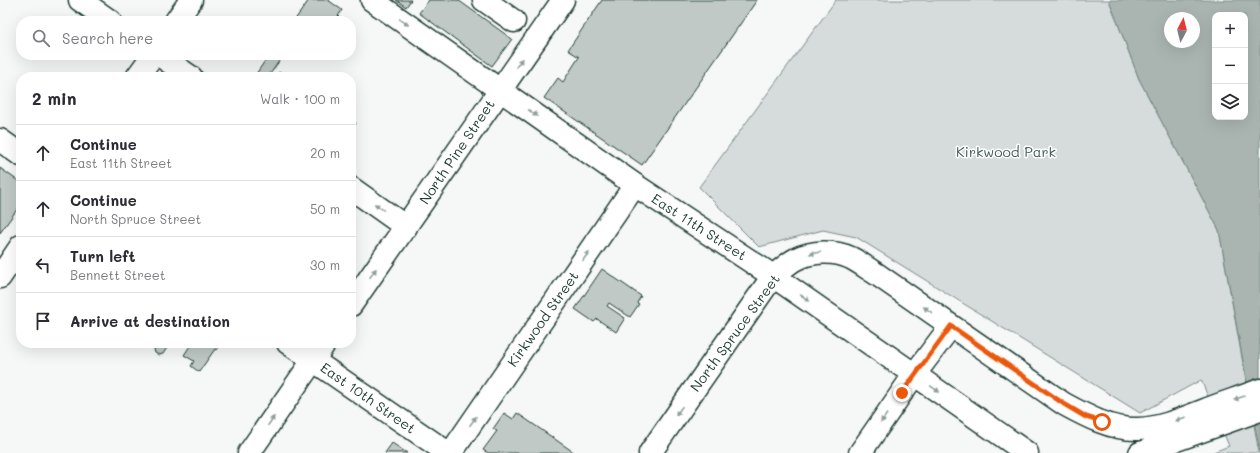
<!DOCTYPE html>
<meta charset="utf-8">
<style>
:root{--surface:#fff;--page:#f2f2f3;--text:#2b2b33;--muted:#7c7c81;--line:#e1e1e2}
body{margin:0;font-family:Mali,sans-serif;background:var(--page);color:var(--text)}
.controls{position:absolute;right:12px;top:12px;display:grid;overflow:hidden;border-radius:8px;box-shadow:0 4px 16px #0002}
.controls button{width:36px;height:36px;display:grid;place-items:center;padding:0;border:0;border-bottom:1px solid var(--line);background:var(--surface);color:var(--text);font:20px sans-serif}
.compass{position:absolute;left:1164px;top:12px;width:36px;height:36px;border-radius:50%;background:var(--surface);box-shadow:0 4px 16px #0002;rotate:7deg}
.stop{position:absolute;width:12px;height:12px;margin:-9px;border:3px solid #ea580c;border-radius:50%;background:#fff}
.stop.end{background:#ea580c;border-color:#fff;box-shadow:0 1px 4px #0008}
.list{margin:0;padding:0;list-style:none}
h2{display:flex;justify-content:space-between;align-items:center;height:52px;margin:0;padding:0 16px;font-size:17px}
h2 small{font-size:13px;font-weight:400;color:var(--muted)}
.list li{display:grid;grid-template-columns:26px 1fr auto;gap:12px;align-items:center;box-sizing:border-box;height:56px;padding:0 16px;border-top:1px solid var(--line)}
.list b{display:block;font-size:15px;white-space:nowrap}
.list p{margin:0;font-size:13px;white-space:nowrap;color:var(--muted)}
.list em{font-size:13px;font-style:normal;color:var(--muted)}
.icon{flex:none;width:22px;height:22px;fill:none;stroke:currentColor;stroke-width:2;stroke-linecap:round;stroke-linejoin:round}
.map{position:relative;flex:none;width:1260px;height:453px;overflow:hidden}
.search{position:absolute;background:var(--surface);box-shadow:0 4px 16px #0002;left:16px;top:16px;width:340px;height:44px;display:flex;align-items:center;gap:10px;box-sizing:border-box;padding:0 14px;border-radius:16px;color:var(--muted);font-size:15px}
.panel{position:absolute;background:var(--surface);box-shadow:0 4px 16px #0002;left:16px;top:72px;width:340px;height:276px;border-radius:16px}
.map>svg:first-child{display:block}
</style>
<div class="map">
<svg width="1260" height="453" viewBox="0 0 1260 453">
<rect width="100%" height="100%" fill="#f6f7f7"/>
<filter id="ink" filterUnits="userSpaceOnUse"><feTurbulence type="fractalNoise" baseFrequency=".025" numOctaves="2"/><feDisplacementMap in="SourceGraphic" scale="8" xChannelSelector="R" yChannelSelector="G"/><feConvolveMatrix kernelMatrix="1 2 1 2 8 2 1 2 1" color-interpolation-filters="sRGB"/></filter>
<g filter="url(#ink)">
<path fill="#d6dcdb" stroke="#7a8c88" d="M836,0H1109L1139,79L1219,230L1259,453H1211L1229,446L1201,380L1140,413L856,237L823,230L759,247L699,187Z"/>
<path fill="#aab5b1" stroke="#72857f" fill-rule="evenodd" d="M1109,0H1260V453L1219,230L1139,79ZM1215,15H1245V117H1215ZM1170,18H1194V42H1170Z"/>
<path fill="#c0c9c6" stroke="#1f3d34" d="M309,0H328L342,10L335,21H294Z
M396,0H411L406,7Z
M429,0H458L512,39L492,66L419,13Z
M602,0H757L642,165L544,98L558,78L563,82L579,57L568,50Z
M269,55H279L282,57L268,77H254Z
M279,72L284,76L286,74L289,77H275Z
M351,120L356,123L351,130Z
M0,168L21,183V204L0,233Z
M602,269L641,296L637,303L639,304L630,317L609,303L607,306L625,318L616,332L597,319L594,322L575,309Z
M157,343H170L163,354L159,355L155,353L154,349Z
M192,343H222L217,350L215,349L199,372L191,366L194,361L184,355Z
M504,413L513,419L517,413L575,453H488L483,450L497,431L493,429Z
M392,443L407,453H385Z"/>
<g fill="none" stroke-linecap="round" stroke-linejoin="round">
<g stroke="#1f3d34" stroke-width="25">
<path id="minor" d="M80,0L110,21
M484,0L514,21
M176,21L191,0
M159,55L191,77
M137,77L153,55
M0,140L21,155
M351,188L406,227
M0,277L21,246
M351,305L563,0
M288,343L448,453
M249,453L325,343
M451,453L635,185
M860,453L914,375L951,326"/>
</g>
<g stroke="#1f3d34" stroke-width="25">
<path id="major" d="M372,0L635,185L773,276L1027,453
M650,453L773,276C780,271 788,263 796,259C812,251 834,250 851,258C859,262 867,268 875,273L1064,404C1086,416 1112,430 1138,429C1162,428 1184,418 1205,410C1223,403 1242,397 1260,390
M1140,453L1260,410"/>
</g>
<use href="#minor" stroke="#fff" stroke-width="22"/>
<use href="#major" stroke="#fff" stroke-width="22"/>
</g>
<defs><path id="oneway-solid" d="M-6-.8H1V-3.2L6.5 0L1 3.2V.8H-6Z"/></defs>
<g fill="#8f9e9a">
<use href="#oneway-solid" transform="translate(404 22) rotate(35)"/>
<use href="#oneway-solid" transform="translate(519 63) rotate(-55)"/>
<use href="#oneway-solid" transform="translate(533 113) rotate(35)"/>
<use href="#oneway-solid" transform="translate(379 207) rotate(-145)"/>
<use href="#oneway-solid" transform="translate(815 253) rotate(169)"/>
<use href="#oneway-solid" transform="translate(586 256) rotate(-55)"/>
<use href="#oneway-solid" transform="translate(373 273) rotate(-55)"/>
<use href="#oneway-solid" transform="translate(805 298) rotate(35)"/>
<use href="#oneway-solid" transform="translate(928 310) rotate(-145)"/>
<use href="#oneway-solid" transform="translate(935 389) rotate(35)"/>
<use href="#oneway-solid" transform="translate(1239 398) rotate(160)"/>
<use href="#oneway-solid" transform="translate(679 411) rotate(125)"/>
<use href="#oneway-solid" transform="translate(884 418) rotate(125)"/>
<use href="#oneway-solid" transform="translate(1181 419) rotate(159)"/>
<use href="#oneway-solid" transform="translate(271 421) rotate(-55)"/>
<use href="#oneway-solid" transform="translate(473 421) rotate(-55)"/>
</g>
</g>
<g fill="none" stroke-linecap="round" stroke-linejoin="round" filter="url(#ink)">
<path stroke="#ea580c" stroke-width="5" d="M902,393L951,326L1064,404L1086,417L1102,422"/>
</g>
<g text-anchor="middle" stroke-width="3" stroke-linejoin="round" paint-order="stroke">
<g font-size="14" fill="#1f3d34" stroke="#fff">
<text transform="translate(457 152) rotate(-56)" y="5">North Pine Street</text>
<text transform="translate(699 227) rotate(33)" y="5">East 11th Street</text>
<text transform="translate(543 319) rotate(-55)" y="5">Kirkwood Street</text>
<text transform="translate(735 333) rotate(-54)" y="5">North Spruce Street</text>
<text transform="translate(368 398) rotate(35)" y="5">East 10th Street</text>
</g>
<g font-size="14" fill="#445d55" stroke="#fff">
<text x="1006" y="157">Kirkwood Park</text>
</g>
</g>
</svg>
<div class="controls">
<button>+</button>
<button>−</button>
<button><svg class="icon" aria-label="layers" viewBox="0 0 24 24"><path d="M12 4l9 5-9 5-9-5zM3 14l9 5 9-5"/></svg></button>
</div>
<svg class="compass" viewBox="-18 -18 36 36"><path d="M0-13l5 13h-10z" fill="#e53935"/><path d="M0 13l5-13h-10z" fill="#7c7c81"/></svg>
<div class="stop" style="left:1102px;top:422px"></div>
<div class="stop end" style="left:902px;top:393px"></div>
<div class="search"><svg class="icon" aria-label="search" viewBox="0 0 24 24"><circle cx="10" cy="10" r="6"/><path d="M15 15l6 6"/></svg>Search here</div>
<section class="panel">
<h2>2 min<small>Walk · 100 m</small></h2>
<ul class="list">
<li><svg class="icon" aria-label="ahead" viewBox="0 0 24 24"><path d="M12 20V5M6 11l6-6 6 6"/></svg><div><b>Continue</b><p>East 11th Street</p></div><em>20 m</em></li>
<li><svg class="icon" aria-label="ahead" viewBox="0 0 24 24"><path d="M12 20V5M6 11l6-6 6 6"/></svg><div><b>Continue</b><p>North Spruce Street</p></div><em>50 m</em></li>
<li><svg class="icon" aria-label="left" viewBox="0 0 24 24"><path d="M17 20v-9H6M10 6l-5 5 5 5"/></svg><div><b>Turn left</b><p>Bennett Street</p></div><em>30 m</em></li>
<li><svg class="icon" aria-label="arrive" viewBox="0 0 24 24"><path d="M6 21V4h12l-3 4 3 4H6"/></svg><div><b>Arrive at destination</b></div></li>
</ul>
</section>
</div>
